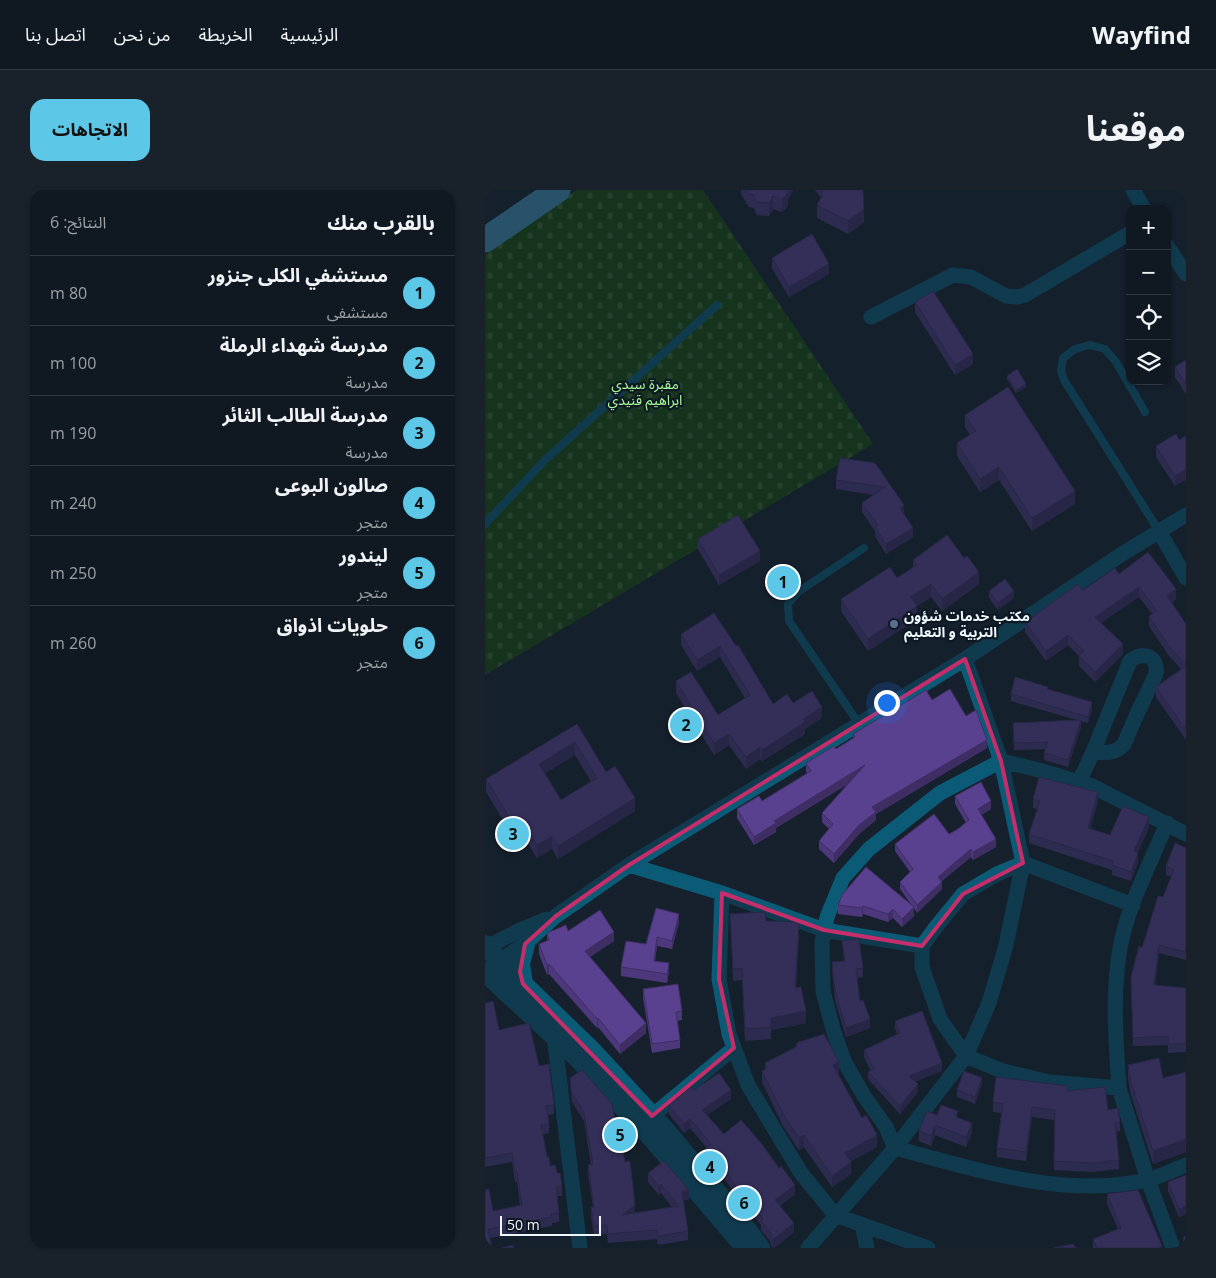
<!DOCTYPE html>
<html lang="ar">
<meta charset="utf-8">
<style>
:root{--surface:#101922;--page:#19222a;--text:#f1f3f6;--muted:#9ca0a5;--line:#303840;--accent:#5dc7e8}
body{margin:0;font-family:"Open Sans","Noto Sans Arabic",sans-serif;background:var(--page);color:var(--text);direction:rtl}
.controls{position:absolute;right:15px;top:15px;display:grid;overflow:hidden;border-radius:10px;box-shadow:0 1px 4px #0004}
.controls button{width:45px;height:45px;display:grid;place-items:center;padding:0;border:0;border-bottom:1px solid var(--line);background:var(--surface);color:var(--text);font:25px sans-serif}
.scale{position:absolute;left:15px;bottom:12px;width:101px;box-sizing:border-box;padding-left:5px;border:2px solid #eef6fe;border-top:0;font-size:14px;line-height:18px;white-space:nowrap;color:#eef6fe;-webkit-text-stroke:4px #0d1823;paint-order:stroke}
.you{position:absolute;left:401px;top:512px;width:18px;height:18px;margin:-12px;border:4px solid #fff;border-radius:50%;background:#1a73e8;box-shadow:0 0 0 8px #1a73e833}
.badge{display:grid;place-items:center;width:32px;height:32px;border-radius:50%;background:var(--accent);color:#111;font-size:16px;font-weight:700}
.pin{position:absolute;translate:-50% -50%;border:2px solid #fff;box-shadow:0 1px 5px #0006}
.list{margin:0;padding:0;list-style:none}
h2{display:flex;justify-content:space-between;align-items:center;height:65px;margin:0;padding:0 20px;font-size:21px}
h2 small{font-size:16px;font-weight:400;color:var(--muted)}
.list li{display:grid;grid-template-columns:32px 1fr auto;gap:15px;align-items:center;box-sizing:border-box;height:70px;padding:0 20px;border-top:1px solid var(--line)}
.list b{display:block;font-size:19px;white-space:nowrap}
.list p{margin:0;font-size:16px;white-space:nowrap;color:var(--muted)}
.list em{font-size:16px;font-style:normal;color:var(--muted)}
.icon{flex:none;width:28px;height:28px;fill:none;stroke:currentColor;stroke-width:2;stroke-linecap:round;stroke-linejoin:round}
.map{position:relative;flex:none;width:701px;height:1058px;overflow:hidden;direction:ltr;border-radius:15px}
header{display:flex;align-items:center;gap:30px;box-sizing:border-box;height:70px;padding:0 25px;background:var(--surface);border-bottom:1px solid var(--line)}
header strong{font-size:24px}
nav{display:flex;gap:28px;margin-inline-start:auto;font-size:18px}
.intro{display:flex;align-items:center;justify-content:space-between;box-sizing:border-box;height:120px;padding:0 30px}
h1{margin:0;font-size:35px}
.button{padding:12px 22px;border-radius:15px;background:var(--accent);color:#111;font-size:18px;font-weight:700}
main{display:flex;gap:30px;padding:0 30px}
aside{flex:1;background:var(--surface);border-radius:15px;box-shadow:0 1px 4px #0004}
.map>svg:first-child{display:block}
</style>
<header>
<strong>Wayfind</strong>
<nav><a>الرئيسية</a><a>الخريطة</a><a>من نحن</a><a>اتصل بنا</a></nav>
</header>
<div class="intro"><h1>موقعنا</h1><a class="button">الاتجاهات</a></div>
<main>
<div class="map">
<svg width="701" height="1058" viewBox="0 0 701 1058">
<defs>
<pattern id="cemetery-stones" width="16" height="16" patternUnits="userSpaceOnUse" patternTransform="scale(1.25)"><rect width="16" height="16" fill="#184d0b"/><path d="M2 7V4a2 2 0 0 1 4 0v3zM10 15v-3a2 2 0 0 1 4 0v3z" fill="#3a6730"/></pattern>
</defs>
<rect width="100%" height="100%" fill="#16212d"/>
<path fill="url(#cemetery-stones)" d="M92,0H218L388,254L0,485V65L64,18Z"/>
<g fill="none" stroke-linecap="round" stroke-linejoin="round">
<path stroke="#0b5b77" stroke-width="8" d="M660,222L631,172L620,159L605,155L590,159L578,168L576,181L579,190L674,341
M0,334L60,270L232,115
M374,534L304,431L303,414L313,402L379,358"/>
<path stroke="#0b5b77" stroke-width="15" d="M648,0L659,19
M682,56L701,84
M386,127L468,85L486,87L521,106L532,107L540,105L645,43
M674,341L701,388
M594,592L608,562L645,471C658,461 673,465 671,484L652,524L639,554C631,564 620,563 608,562
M701,644L607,596L554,580L516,571L455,603L384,659L358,688L342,727L337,752L338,801L348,839L359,871L379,906L401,937L410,958C491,979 577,1009 662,990C675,987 688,980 701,975
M144,675L237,703L339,740L437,756
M237,703L234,789L244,844L263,895L285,932L316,983L350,1025L443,1058
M648,715L538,673L512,684L478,704L451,737L437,756V777L455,829L481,866L515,880L564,892L634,898C631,852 627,804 635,758C643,715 665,674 682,633
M0,758L35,740L62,729
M7,776L40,754L71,726L144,675L480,469L637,364L701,325
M69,845L95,1058
M634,898L663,990L688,1058
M167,926L249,858
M377,1035L382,1058
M323,1058L410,958L481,866L504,813L521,755L538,673L516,571L480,469"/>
<path stroke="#0b5b77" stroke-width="20" d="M0,755L15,772L107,861L179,939L253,1028L275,1058
M0,782L92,867L168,949L259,1056
M38,794L35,774L40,754"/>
<path stroke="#3e8fb1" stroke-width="25" d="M0,50L73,0"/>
</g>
<path fill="#4d387b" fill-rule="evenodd" d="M256,0H308L303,10V16L297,22L288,19L284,26L272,25L269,18L264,17L256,4Z
M330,0H378L379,32L363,44L332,28V15L336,8Z
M287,68L344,84L304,107L287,78Z
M430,112L488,174L470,185L430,122Z
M701,170V204L690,187V177Z
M522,186L541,197L531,203L522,189Z
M480,225L590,314L547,341L514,290L495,302L472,266V253L485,245L480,237Z
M691,244L690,296L671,267V256Z
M390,273L419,324L428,347L401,364L390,346V341L377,322V313L389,305L351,299V290Z
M213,349L275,371L234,395L213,359Z
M428,370L494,394L457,421L446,407L432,416V429L383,461L356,421V409L412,388L428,377Z
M634,384L691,409L687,413L701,434V550L671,507V497L696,479L684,466L664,436V426L667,424L654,407L616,432L638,464L610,492L594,476V466L583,455L561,471L540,442V432L598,400Z
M504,401L529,408L513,420L504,408Z
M196,444L251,456L288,514L308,513L337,528L320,539V544L277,571L275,569L261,579L244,555L229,565L191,503V491L233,525L260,508L235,467L212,481L196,455Z
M563,499L607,519L603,533L596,531V537L583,577L559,570V563L561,559L529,560L528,533L592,530L526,511V504Z
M447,510L502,558L391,624V630L374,644L349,673L334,659V651L344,639L337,632V623L363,594L291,638V642L269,655L252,628V619L277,611L322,583L321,582V573L351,559L368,548V544Z
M92,534L121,582L150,621L73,669L67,659L52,668L34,639L26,643L1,602V589ZM90,565L106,591L76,610L60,583Z
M470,606L506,619L496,625L511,657L488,670L486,667L457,691V699L432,723L429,718V726L417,737L408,728L403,732L378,724L377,727L353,724V715L427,716L415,699V692L425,682L410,661V654L464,644L473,639L481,633L470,614Z
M548,609L613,611L605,639L625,645L664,637L653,662V672L646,691L627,685V680L544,653V644L552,619L548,618Z
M701,658V770L674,763L670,795L701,798V862L683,863V855L648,856L646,795L657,758L678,707L686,687L681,685V676Z
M245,724L281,731L314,744L311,798L321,833L286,840V849L260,851L257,790L248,791Z
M194,732L187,759L172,756L170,771L184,782L182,793L136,786V777L161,754Z
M83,741L129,751L105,767L161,843L135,864L113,837L112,838L64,784L62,785L54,764V754L62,751V743Z
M357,751L378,778V787L372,788L375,811L385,838L361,847L350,810L347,781V772L359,771Z
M158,799L197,821V830L192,831L195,850V858L167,863L158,808Z
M0,813L14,840L54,876L69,915V924L63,925L64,934V943L58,944L62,967L65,976L72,983L77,996V1006H72L74,1023V1032L67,1033V1036L5,1048L0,1058V1000L8,1021L35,1016L32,991L30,992L27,972L0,977Z
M410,831L457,881L430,891L433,902L415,924L383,889V882L386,881L379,867V860L412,844L410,839Z
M311,853L354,884H353L392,957L366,971V984L347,997L319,957L314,960L298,936L277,892V881L280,880V873L311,857Z
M643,875L678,888L701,882V962L668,974L646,905L643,888Z
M85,888L130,932L140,972L150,1023L187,1017L176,1003L174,1005L163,992V983L204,1009L198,1011L203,1041V1050L173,1055L172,1049L123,1053L122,1044L109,1045L106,1026V1017H108L103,984V975H106L99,931L87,912L85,897Z
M497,894L490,914L472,907V900Z
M209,900L246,909L222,925L239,944L310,1004L295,1016L309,1042L289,1058H287L285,1051L276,1040V1035L255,1008L254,1009L230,976L227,978L219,969V960L222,958L205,938L199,943L184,924V915Z
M583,901L623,920L635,932V941L631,942L634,970V979L608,982L569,980L570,930L547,927L541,971L512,967V958L516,923L508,922V912Z
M452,925L473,928L487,943L481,957L450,945L446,956L434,951V941Z
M701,985V1024L694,1027L683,1001V992Z
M622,1004L677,1058H608V1049L633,1039L622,1014Z
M701,1046V1058H699L698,1056V1048Z"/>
<path fill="#3e2e64" d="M302,0H308L303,10V16L297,22V9Z
M288,6V19L284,26V13Z
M379,19V32L363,44V31Z
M344,74V84L304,107V97Z
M488,164V174L470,185V175Z
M541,194V197L531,203V200Z
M514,277V290L495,302V289Z
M701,280V290L690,296V286Z
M590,301V314L547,341V328Z
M419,315V324L415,327V318Z
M428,338V347L401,364V354Z
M275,361V371L234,395V385Z
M494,382V394L457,421V409Z
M446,394V407L426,420V407Z
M654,397V407L610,437V427Z
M691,399V409L682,416V406Z
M529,401V408L513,420V413Z
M432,416V429L383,461V449Z
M583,445V455L561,471V461Z
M638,454V464L610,492V482Z
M235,456V467L212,481V470Z
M607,512V519L603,533V527Z
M337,517V528L320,539V544L277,571V560L318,529Z
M596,530V537L583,577V570Z
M244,544V555L229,565V553Z
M502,550V558L391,624V630L374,644L349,673V664L387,617Z
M90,552V565L54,587V574Z
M275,557V569L261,579V567Z
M380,575V583L291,638V642L269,655V647L289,631Z
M613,602V611L603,647V638Z
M150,608V621L73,669V656Z
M506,611V619L493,627V619Z
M34,626V639L26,643V630Z
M664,627V637L649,670V661Z
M67,646V659L52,668V655Z
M511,649V657L488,670V662Z
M486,659V667L453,694V687Z
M653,663V672L646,691V682Z
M457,692V699L432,723V715Z
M378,716V724L377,727V718Z
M429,717V726L417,737V729Z
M408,719V728L403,732V724Z
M194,724V732L187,759V751Z
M314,732V744L310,810V798Z
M129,742V751L100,770V761Z
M172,747V756L169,779V771Z
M674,755V763L669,804V795Z
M184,773V782L182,793V784Z
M64,774V784L62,785V775Z
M321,821V833L286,840V828Z
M113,828V837L112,838V829Z
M385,829V838L361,847V838Z
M161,833V843L135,864V855Z
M354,872V884L348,887V875Z
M457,873V881L424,894V886Z
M497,888V894L490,914V907Z
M433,894V902L415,924V916Z
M246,900V909L217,928V920Z
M547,917V927L541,971V962Z
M205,929V938L199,943V934Z
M487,933V943L481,957V947Z
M450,935V945L446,956V946Z
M319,945V957L314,960V948Z
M392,945V957L360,974V963Z
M701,949V962L668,974V961Z
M230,967V976L227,978V969Z
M366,972V984L347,997V986Z
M176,994V1003L174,1005V996Z
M310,995V1004L290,1019V1010Z
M255,999V1008L254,1009V1000Z
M204,1000V1009L197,1011V1002Z
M150,1015V1024L137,1025Z
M701,1016V1024L694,1027V1019Z
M309,1033V1042L289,1058H287V1050Z"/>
<path fill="#59418f" stroke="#3e2e64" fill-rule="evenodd" d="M262,0H303V3L297,9L288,6L284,13L272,12L269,5L264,4Z
M337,0H378L379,19L363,31L332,15L337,6Z
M327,44L344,74L304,97L287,68Z
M448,101L488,164L470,175L430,112Z
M701,170V194L690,177Z
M532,179L541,194L531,200L522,186Z
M523,197L590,301L547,328L514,277L495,289L472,253L491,241L480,225Z
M691,244L694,250L701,246V280L690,286L671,256Z
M355,268L390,273L419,315L415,318L428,338L401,354L390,337L393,335L377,313L400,297L351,290Z
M253,325L275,361L234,385L213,349Z
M462,345L479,368L482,366L494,382L457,409L446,394L426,407L432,416L383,449L356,409L405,377L412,388L432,375L428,370Z
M663,362L691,399L682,406L701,434V475L684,456L664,426L672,421L654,397L610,427L638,454L610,482L594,466L599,461L583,445L561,461L540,432L593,394L598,400L630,378L634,384Z
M520,389L529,401L513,413L504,401Z
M229,423L251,456L253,455L288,514L302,504L308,513L327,501L337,517L318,529L320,532L277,560L275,557L261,567L244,544L229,553L191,491L206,482L233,525L265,505L235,456L212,470L196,444Z
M701,476V540L671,497Z
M530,487L563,497L562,499L607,512L603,527L526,504Z
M465,499L481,526L491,520L502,550L387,617L391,622L374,635L349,664L334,651L348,634L337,623L380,575L289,631L291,633L269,647L252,619L274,606L277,611L326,581L321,573L349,556L351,559L370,547L368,544L441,500L447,510Z
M596,530L583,570L559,563L563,552L529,553L528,533Z
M92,534L121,582L130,576L150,608L73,656L67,646L52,655L34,626L26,630L1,589ZM90,552L112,588L76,610L54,574Z
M554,587L613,602L603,638L625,645L638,616L664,627L649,661L653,663L646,682L627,675L628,671L544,644L555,611L548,609Z
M496,592L506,611L493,619L511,649L488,662L486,659L453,687L457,692L432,715L415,692L428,679L410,654L449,624L464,644L473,639L484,630L470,606Z
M690,653L701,658V762L674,755L669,795L701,798V853L683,854V846L648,848L646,787L654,756L657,758L673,706L678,707L689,680L681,676Z
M381,677L429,717L417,729L408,719L403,724L378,716L377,718L353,715L357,705Z
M171,718L194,724L187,751L172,747L169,771L184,773L182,784L136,777L141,751L161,754Z
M115,720L129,742L100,761L161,833L135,855L113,828L112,829L64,774L62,775L54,754L64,750L62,743L81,735L83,741Z
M280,722L281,731L314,732L310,798L316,797L321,821L286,828V837L260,839L257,778L248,779L245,724Z
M374,749L378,778L371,779L375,811L378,810L385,829L361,838L350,800L347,772L360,771L357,751Z
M193,794L197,821L191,822L195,850L167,854L158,799Z
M8,811L14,840L44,833L54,876L64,874L69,915L61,916L64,934L56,935L62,967H64L65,976L70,975L72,983H75L77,996L71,997L74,1023L66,1024L67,1027L3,1039L7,1058H0V1000L4,999L8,1021L37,1015L32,982H30L27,963L0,968V813Z
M437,821L457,873L424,886L433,894L415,916L383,882L389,879L379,860L415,843L410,831Z
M339,844L354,872L348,875L377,928L381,925L392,945L360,963L366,972L347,986L319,945L314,948L298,924L277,881L282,878L280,873L313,856L311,853Z
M674,868L678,888L701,882V949L668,961L646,892L643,875Z
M97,880L127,914L130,932H133L140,972L145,971L150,1015L137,1025L194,1016L176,994L174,996L163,983L179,971L204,1000L197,1002L203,1041L173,1046L172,1040L123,1044L122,1035L109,1036L106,1017H109L103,975L108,974L99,922L87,903L85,888Z
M479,881L497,888L490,907L472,900Z
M234,883L246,900L217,920L239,944L256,930L276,953L294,978L296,976L310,995L290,1010L309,1033L287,1050L285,1042L276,1031L278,1029L255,999L254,1000L230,967L227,969L219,960L226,954L205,929L199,934L184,915L206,897L209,900Z
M511,887L583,896L582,901L620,897L623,920L633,918L635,932L630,933L634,970L608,973L569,971L570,920L547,917L541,962L512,958L518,914L508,912Z
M456,915L473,921L471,927L487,933L481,947L450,935L446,946L434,941L442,921L452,925Z
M701,985V1016L694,1019L683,992Z
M653,1000L677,1056L672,1058H612L608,1049L636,1038L622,1004Z
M701,1046V1055L698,1048Z
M588,1054L591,1058H568Z
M28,1055L29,1058H16Z"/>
<path d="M0 0H701V1058H0ZM480,469L516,571L538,673L478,704L437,756L339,740L237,703L234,789L249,858L167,926L38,794L35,782L40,754L71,726L144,675Z" fill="#16212d" fill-opacity=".55" fill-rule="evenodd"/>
<path fill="none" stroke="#c62e6b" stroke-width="4" stroke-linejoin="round" d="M480,469L516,571L538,673L478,704L437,756L339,740L237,703L234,789L249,858L167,926L38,794L35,782L40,754L71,726L144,675Z"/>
<circle fill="#5c6f8a" stroke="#0d1823" stroke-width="2" cx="409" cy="434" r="5"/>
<g text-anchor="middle" stroke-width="4.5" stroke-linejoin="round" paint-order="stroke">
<g font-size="14" fill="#a8fb97" stroke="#0d1823">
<text x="160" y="199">مقبرة سيدي<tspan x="160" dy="16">ابراهيم قنيدي</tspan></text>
</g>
<g font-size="14" font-weight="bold" fill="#eef6fe" stroke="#0d1823" text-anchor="start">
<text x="419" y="431">مكتب خدمات شؤون<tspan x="419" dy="16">التربية و التعليم</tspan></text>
</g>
</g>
</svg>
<div class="controls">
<button>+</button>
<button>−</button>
<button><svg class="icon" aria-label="locate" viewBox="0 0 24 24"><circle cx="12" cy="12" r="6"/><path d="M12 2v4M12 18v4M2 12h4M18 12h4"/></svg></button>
<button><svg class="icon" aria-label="layers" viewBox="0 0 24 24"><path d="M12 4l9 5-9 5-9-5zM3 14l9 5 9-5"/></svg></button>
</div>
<div class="scale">50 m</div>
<div class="you"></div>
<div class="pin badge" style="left:298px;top:392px">1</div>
<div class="pin badge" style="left:201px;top:535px">2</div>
<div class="pin badge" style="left:28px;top:644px">3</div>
<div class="pin badge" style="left:225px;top:977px">4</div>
<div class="pin badge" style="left:135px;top:945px">5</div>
<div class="pin badge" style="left:259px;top:1013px">6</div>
</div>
<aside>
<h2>بالقرب منك<small>النتائج: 6</small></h2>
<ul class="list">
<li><span class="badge">1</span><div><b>مستشفي الكلى جنزور</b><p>مستشفى</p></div><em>80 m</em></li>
<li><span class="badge">2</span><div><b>مدرسة شهداء الرملة</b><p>مدرسة</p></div><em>100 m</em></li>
<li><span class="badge">3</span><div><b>مدرسة الطالب الثائر</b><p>مدرسة</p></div><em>190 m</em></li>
<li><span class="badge">4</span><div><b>صالون البوعى</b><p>متجر</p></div><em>240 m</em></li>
<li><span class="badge">5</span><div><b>ليندور</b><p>متجر</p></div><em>250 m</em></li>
<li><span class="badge">6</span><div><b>حلويات اذواق</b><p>متجر</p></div><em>260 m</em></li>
</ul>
</aside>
</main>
